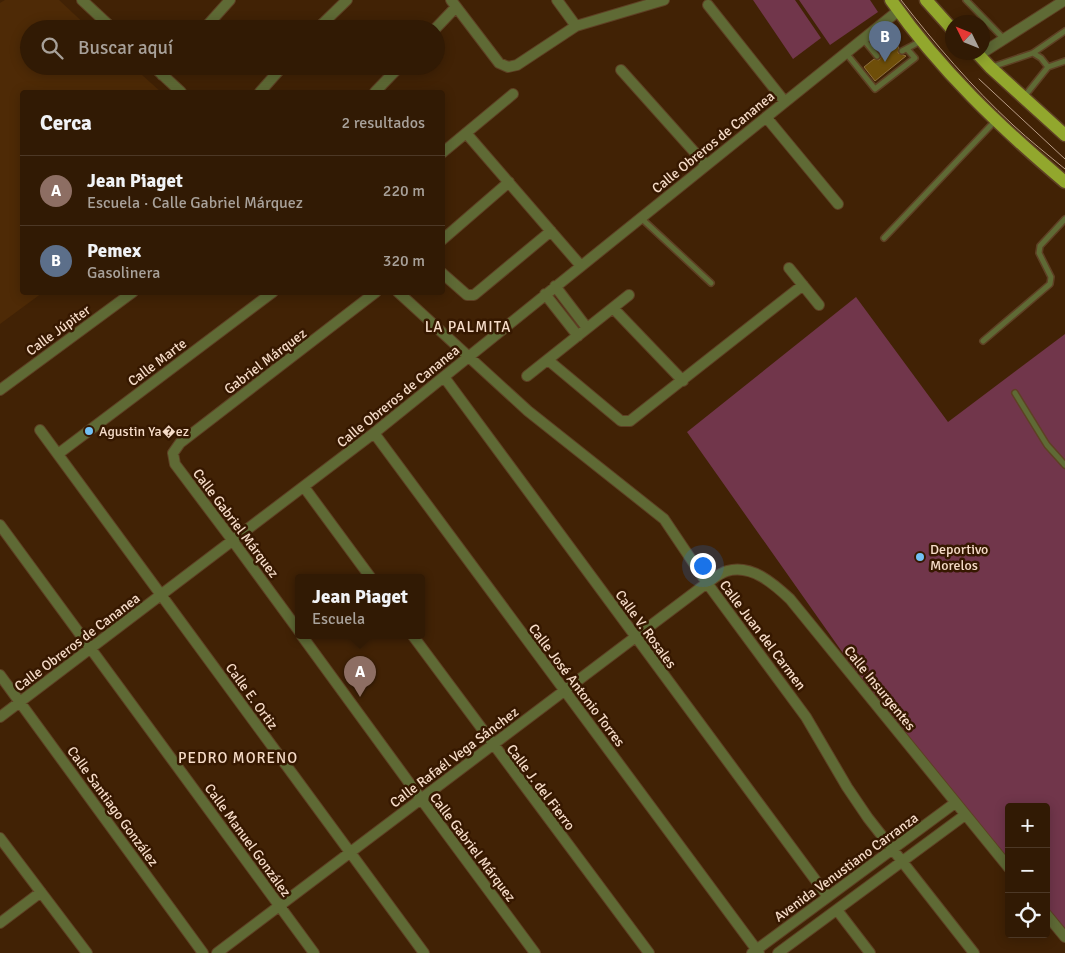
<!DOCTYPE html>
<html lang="es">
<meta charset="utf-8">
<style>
:root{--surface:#311a04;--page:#3d2713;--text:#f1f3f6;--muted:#a8a19a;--line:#4c3826;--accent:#72c1f5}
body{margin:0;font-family:Signika,sans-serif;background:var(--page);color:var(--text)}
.controls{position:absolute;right:15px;bottom:15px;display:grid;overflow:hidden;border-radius:5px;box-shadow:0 2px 12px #0003}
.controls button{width:45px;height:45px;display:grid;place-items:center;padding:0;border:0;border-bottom:1px solid var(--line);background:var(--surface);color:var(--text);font:25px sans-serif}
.compass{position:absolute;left:945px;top:15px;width:45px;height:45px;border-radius:50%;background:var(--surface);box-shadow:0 2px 12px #0003;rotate:313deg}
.you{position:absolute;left:702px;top:565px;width:18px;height:18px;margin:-12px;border:4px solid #fff;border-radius:50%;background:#1a73e8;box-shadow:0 0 0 8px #1a73e833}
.badge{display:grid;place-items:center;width:32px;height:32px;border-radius:50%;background:var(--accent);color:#fff;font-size:16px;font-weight:700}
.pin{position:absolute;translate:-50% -41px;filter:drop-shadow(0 1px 2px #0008)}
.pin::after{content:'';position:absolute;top:26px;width:18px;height:15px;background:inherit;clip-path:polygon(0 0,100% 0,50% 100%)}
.popup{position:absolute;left:295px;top:574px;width:130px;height:65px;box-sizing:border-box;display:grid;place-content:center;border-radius:5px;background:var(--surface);filter:drop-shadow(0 1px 4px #0005);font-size:16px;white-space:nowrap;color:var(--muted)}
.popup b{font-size:19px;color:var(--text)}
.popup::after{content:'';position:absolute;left:50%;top:100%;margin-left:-10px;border:10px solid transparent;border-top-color:var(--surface)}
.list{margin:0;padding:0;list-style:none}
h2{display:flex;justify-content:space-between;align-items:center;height:65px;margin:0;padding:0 20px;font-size:21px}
h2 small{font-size:16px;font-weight:400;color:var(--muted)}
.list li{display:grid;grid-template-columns:32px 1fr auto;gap:15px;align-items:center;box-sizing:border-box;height:70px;padding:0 20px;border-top:1px solid var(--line)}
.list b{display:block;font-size:19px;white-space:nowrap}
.list p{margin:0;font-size:16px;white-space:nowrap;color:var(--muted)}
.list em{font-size:16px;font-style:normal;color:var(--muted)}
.icon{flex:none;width:28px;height:28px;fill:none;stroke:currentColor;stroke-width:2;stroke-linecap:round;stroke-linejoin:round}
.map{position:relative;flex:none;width:1065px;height:953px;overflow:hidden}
.search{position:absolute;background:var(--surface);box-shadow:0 2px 12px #0003;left:20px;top:20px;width:425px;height:55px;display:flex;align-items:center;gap:12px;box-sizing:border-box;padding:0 18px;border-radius:28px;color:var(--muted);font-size:19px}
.panel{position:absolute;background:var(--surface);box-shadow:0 2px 12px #0003;left:20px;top:90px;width:425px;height:205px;border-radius:5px}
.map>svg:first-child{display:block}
</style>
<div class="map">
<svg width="1065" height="953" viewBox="0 0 1065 953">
<rect width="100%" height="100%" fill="#412205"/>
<path fill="#4e2a06" d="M5,0H59L90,29H29V66H132L161,92H22V292L42,293L0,324V3Z"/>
<path fill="#71364b" d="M753,0H795L821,38L793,59Z
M799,0H870L878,12L830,45Z
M856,297L948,422L1065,334V929L1046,906V807H1009V860L864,683L687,432Z"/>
<path fill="#6e4e09" stroke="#8f703d" d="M895,42L899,48L898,53L906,56L875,81L864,67L874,59L879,60L881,57L880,53Z"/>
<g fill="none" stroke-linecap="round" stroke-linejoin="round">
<g stroke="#5e4024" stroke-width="8">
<path id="service" d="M966,0L1004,39
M863,39L877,56
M902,51L921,41
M846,53L875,89L915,58L907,49
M1033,53L1041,58L1048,67
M992,67L1033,53L1065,31
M1024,97L1048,67L1065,61
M641,218L711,283
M884,238L995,121
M983,341L1050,284L1051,277L1039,253L1040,246L1065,219
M1015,393L1047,445L1065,465"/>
</g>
<g stroke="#5e4024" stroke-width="12">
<path id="minor" d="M82,0L113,29
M451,0L499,63L508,67L517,65L576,26L664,0
M557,0L576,26
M708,5L785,102
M204,29L230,0
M317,29L347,0
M435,29L456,7
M979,55L1065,0
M153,66L181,92
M621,70L706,165
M162,75L169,66
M260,92L283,66
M375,92L400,66
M766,117L838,204
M466,133L581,266
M442,153L513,94
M442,240L509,182
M789,268L819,305
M442,273L467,295H474L551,231
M555,286L587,328
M398,292L528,411L664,519L707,583L806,717L847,787L868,818L974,953
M545,294L578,336
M613,308L683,381
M548,360L621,421H630L803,285
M527,376L629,295
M444,377L828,897
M0,390L133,292
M40,430L424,953
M374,433L759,953
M58,454L273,292
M304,487L371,578
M0,525L314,953
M299,631L233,541L175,464L173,453L180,443L376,292
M302,636L421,799L535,953
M413,636L649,953
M0,675L203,953
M0,717L374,433L898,11
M0,838L87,953
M837,910L870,953
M1046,914L1065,937
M0,923L41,892
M217,953L707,583C713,579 720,573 727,571C752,564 774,584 790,599L1009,868
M752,953L955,803
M778,953L965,815"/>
</g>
<g stroke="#5e4024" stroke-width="15">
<path id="primary" d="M891,0C940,70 1000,127 1065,182
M926,0L952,29
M976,52L990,67L1065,135"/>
</g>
<use href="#service" stroke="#5f6a35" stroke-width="5"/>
<use href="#minor" stroke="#5f6a35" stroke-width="10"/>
<use href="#primary" stroke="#92a72d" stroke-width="12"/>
<path stroke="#b99d86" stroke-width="1" d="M901,0C935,44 972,87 1013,125C1029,140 1048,155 1065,169
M979,79L1065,159"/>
</g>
<g fill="#72c1f5" stroke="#361800" stroke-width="2">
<circle cx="89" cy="431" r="5"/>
<circle cx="920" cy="557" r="5"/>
</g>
<g text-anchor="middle" stroke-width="5" stroke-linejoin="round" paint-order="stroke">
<g font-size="14" fill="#f6dcc8" stroke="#361800">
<text transform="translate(713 142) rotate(-39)" y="5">Calle Obreros de Cananea</text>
<text transform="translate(58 330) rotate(-36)" y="5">Calle Júpiter</text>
<text transform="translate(265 361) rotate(-37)" y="5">Gabriel Márquez</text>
<text transform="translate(157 362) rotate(-37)" y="5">Calle Marte</text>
<text transform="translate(398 396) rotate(-39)" y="5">Calle Obreros de Cananea</text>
<text transform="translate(236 523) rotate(53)" y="5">Calle Gabriel Márquez</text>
<text transform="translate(646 629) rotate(54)" y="5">Calle V. Rosales</text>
<text transform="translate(763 635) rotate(53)" y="5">Calle Juan del Carmen</text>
<text transform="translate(77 642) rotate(-37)" y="5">Calle Obreros de Cananea</text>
<text transform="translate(577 685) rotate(53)" y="5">Calle José Antonio Torres</text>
<text transform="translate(880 688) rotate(51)" y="5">Calle Insurgentes</text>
<text transform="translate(252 696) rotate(54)" y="5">Calle E. Ortiz</text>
<text transform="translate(454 757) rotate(-37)" y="5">Calle Rafaél Vega Sánchez</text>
<text transform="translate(541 787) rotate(53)" y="5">Calle J. del Fierro</text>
<text transform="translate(113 806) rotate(54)" y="5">Calle Santiago González</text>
<text transform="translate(248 840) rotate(54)" y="5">Calle Manuel González</text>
<text transform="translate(473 847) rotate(53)" y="5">Calle Gabriel Márquez</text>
<text transform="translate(846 867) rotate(-36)" y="5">Avenida Venustiano Carranza</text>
</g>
<g font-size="14" fill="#f6dcc8" stroke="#361800" text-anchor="start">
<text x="99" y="436">Agustin Ya�ez</text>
<text x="930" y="554">Deportivo<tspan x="930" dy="16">Morelos</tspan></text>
</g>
<g font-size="15" letter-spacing="1" fill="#f6dcc8" stroke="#361800">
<text x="468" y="332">LA PALMITA</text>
<text x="238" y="763">PEDRO MORENO</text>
</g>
</g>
</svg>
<div class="controls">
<button>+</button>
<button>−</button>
<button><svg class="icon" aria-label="locate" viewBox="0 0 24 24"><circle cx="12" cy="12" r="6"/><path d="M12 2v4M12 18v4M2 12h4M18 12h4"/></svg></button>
</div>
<svg class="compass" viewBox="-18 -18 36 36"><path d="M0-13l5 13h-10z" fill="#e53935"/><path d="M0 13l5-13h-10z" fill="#a8a19a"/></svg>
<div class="you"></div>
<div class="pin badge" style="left:360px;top:697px;background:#8d6e63">A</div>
<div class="popup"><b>Jean Piaget</b>Escuela</div>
<div class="pin badge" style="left:885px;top:62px;background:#5c6f8a">B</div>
<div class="search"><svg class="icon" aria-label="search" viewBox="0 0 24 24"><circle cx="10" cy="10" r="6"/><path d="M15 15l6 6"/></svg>Buscar aquí</div>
<section class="panel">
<h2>Cerca<small>2 resultados</small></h2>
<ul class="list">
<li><span class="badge" style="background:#8d6e63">A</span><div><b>Jean Piaget</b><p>Escuela · Calle Gabriel Márquez</p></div><em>220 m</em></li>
<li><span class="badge" style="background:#5c6f8a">B</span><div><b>Pemex</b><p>Gasolinera</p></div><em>320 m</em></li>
</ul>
</section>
</div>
